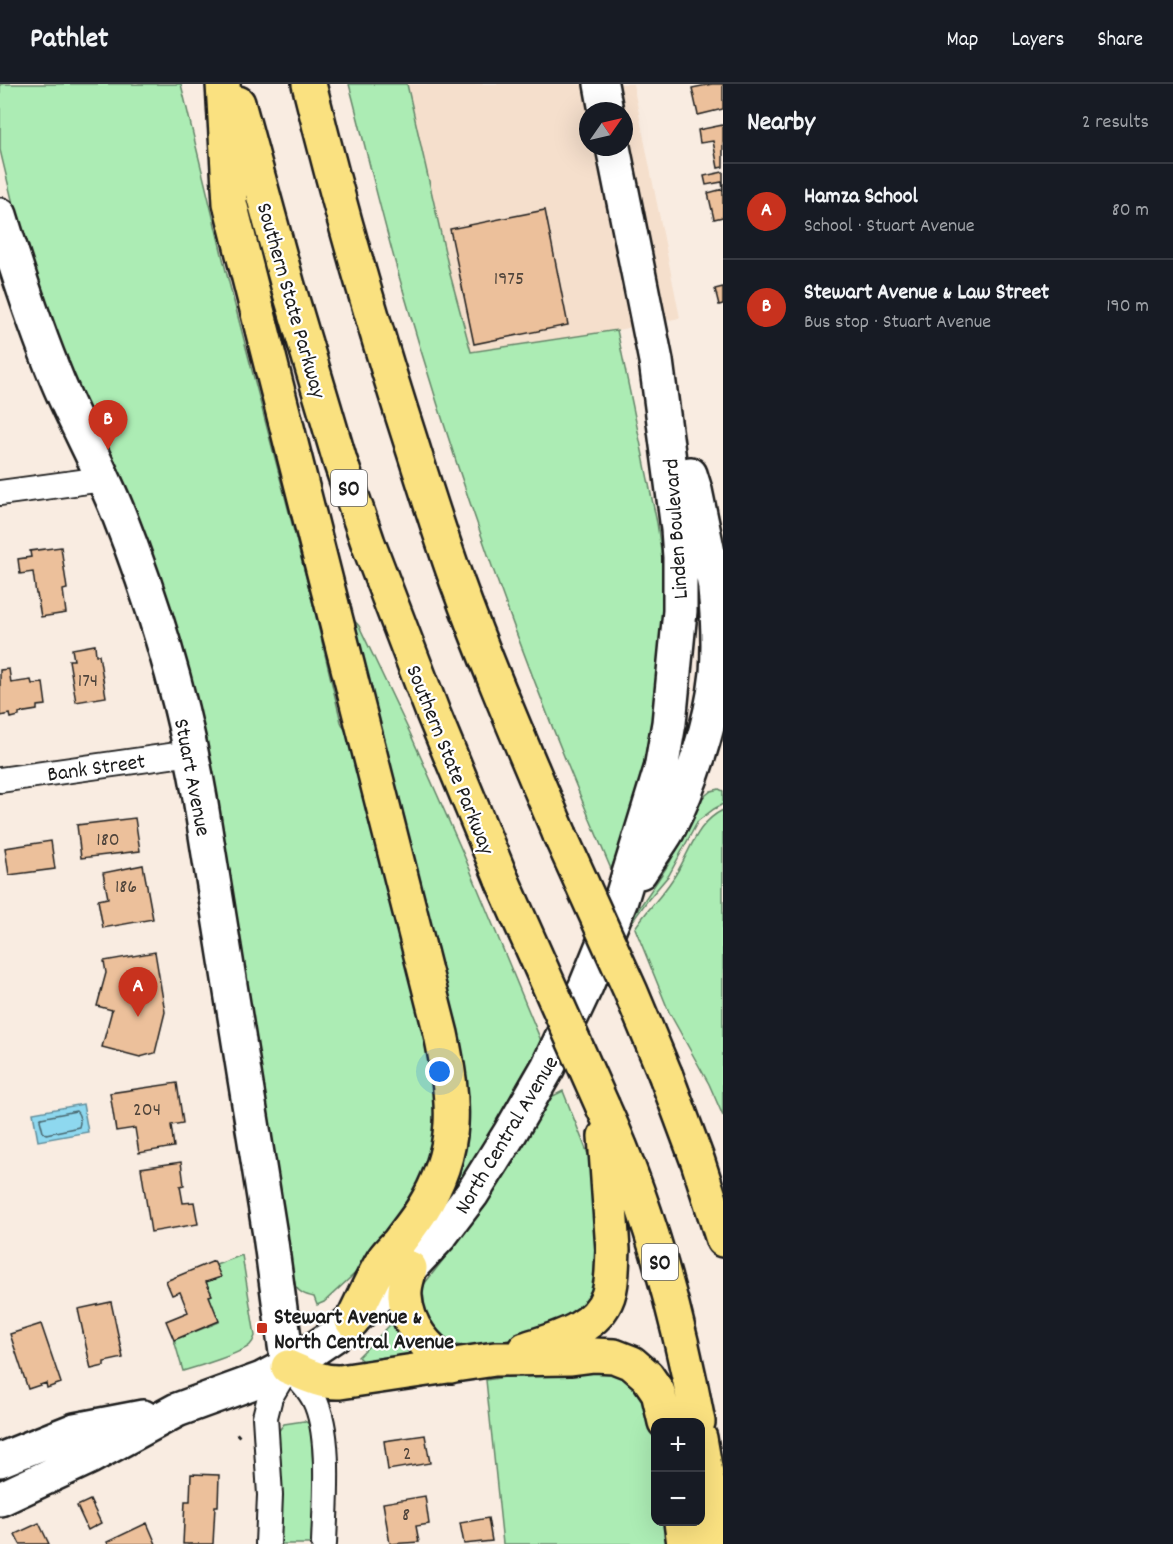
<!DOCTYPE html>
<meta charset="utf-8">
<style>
:root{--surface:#171b24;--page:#20242c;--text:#f1f3f6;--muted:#9ea1a6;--line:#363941;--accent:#c8321e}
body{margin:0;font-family:Dekko,sans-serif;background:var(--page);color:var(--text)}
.controls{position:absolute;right:18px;bottom:18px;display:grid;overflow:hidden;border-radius:12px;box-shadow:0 6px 24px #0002}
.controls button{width:54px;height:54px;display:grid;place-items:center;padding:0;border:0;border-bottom:2px solid var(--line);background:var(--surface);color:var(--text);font:30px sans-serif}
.compass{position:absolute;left:579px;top:18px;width:54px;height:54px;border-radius:50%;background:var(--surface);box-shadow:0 6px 24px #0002;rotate:56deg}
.you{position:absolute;left:440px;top:988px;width:21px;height:21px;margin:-15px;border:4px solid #fff;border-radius:50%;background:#1a73e8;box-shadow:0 0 0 9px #1a73e833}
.badge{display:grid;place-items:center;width:39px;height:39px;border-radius:50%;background:var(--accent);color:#fff;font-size:20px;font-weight:700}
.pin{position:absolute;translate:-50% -50px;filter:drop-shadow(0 2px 3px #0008)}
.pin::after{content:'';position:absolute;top:32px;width:21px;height:18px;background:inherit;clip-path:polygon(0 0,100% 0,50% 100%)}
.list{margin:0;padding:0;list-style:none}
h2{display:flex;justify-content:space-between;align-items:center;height:78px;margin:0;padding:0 24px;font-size:26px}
h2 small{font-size:20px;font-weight:400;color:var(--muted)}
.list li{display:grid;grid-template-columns:39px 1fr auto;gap:18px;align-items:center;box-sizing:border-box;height:96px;padding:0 24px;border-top:2px solid var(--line)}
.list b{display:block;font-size:22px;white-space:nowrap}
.list p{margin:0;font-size:20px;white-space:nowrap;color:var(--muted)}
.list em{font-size:20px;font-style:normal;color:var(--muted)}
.map{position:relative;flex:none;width:723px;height:1460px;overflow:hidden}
header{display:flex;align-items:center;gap:36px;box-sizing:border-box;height:84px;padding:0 30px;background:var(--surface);border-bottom:2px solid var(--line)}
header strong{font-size:28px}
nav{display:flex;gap:33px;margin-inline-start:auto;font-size:21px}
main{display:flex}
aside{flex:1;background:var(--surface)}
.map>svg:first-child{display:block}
</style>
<header>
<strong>Pathlet</strong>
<nav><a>Map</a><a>Layers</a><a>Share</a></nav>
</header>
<main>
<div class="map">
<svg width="723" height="1460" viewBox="0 0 723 1460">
<rect width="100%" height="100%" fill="#f9ece1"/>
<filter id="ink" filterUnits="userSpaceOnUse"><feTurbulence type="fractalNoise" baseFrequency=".0167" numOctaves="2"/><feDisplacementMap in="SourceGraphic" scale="12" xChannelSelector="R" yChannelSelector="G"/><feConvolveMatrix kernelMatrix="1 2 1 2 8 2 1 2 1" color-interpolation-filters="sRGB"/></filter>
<g filter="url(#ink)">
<path fill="#f5dfcc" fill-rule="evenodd" d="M407,0H633L680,234L617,246L471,268L450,190ZM588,27H624V63H588Z"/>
<path fill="#acecb4" stroke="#648468" stroke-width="1.5" d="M0,0H181L226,187L313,520L341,638L345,646L350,652L440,1005L431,1090L364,1181L324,1218L317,1221L314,1213C305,1211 300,1209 295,1202L281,1117L275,1106L235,853L71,296L19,145L0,66Z
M349,0H407L450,190L471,268L617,246L657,439L662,473L664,508L660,589L642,691L629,738L611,785C530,597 460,403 403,206C383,138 367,69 349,0Z
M353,535L359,542L410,649L463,769L542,959C507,1010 484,1072 445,1120L454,1089L352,536Z
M719,705L723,707V720L714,725L698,737L669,791L647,817L632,838L631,836L670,778L701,715L711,707Z
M723,726V1032L709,1000L669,928L635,844C646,827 661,813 672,796C690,771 694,740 723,726Z
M563,1007L593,1083L598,1195L588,1220L536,1252L466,1262C446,1262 439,1251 424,1239L421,1209L425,1199L482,1126L512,1081L549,1014Z
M242,1171L255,1252C254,1255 253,1258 250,1261C242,1269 197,1283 183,1287L174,1256L219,1238L209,1212L211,1210L206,1198L220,1193L216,1181Z
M398,1236L418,1270L363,1278L358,1273L390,1241Z
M566,1284L634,1290L656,1338V1438H673L676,1460H503L486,1296Z
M304,1337L310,1340C314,1381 315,1420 312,1460H279C283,1422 282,1386 277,1349L284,1340Z"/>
<path fill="#8ed8ef" stroke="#608d9b" stroke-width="1.5" d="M83,1020L88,1048L38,1057L33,1029Z"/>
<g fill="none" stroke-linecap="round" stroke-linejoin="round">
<path stroke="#4a6770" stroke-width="1.5" d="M76,1027C80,1030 81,1039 79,1043L46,1050L43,1048L40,1036L41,1034Z"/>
</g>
<path fill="#ecc09b" stroke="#1c1c1c" stroke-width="1.5" d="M712,0H723V25L698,31L692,4Z
M723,41V83L718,84L713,57L700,59L698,46Z
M723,88V105L722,98L706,101L704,92Z
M723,105V133L714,135L708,109Z
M545,126L568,241L474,260L450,145Z
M723,203V220L719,221L715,205Z
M61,463L67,505L63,506L66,529L41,533L37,510H36L33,488L20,490L18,475L31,473L30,467Z
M95,561L96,571H99L106,613L76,618L69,576H74L72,565Z
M9,585L11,599L31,596L32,600L43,599L46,621L37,622V626L19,629V632L11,634L10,630L0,632V586Z
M135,734L140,767L81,774L77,741Z
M51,757L55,785L9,791L5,764Z
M143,781L153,835L103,844L98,816L108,814L103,789Z
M155,868L165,928L155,969L140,973L102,963L112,926L97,922L106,889L104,877Z
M177,999L183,1039L171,1041L174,1063L139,1069L135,1044L116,1047L110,1009Z
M181,1078L184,1101L180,1102L183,1119L194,1118L198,1140L151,1148L141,1084Z
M214,1177L221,1193L206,1198L212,1211L209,1212L219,1237L174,1256L166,1237L188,1228L180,1208L172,1211L166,1197Z
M111,1218L123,1274L104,1278V1282L91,1285L78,1225Z
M41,1240L61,1299L47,1304L46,1299L28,1305L10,1250Z
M425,1351L430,1379L388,1386L384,1357Z
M191,1390L219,1391L218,1422H215L213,1460H183L185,1417H190Z
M425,1412L429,1440L416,1442L419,1458L390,1460L383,1419Z
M90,1416L101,1439L88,1446L77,1422Z
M488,1434L492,1457L464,1460L460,1439Z
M39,1439L49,1460H20L15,1450Z
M147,1439L156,1460H108L107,1458Z"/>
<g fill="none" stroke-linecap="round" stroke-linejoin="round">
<g stroke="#1c1c1c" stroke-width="28">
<path id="street" d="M0,409L103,395
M0,696L191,669
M268,1460L270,1411L265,1333L270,1313L288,1283C298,1293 308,1303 314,1315C332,1350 325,1421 324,1460"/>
</g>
<g stroke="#1c1c1c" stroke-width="38">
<path id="secondary" d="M601,0L606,27
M0,131C17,187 35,243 58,298C77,343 101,385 119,431C155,522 183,617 200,714L270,1151L288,1283
M690,390L695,406L720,527
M640,788C649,774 660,760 668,746C691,702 712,638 717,589C719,561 718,534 715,506
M0,1376L75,1346L143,1333
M0,1415L90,1373L177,1326L262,1295L301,1274L335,1251L410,1184L440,1152L472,1110L510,1049L548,983L586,902L621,816L661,685L669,639L680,527V473L678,445L656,277L613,63"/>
</g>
<g stroke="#1c1c1c" stroke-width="38">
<path id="highway" d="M223,0L230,119L441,950C455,1016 460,1066 422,1126C415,1137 406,1148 398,1159C393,1164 387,1170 383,1176C371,1196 362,1217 352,1237
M309,0C336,110 367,219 401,327C419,383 436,439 456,495C487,581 524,666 560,751
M238,19L288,202L340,377L368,459L433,629L502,796
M666,992L698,1078L723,1156
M603,1023C649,1123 678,1231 698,1338
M410,1184C408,1193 404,1202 405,1212C407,1244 427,1264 451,1282
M525,1265C555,1255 596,1246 608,1212C613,1198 612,1181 613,1166L605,1052
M288,1283C305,1290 321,1299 340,1298L495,1275L571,1274L594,1271L614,1272L632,1279L647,1292L658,1308L665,1338
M700,1354L713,1429L716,1460
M681,1438L684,1460"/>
</g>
<path stroke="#1c1c1c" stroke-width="4" stroke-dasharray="4.5 4.5" stroke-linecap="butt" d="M237,1352L239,1350"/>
<use href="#street" stroke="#fff" stroke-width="24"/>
<use href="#secondary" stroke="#fff" stroke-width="33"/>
<use href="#highway" stroke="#fae180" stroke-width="33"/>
<g stroke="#1c1c1c" stroke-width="38" stroke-linecap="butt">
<path id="highway-bridge" d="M560,751L631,908L666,992
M502,796L603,1023"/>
</g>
<use href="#highway-bridge" stroke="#fae180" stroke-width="33"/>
</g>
</g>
<rect fill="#c8321e" stroke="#fff" stroke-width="2" x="256" y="1238" width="12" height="12" rx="3"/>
<g text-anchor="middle" stroke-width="4.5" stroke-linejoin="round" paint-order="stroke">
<g font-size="20" fill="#50453c">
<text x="509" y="200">1975</text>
<text x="88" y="602">174</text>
<text x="108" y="761">180</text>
<text x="126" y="808">186</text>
<text x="147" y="1031">204</text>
<text x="407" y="1375">2</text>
<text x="406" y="1436">8</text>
</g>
<g fill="#fff" stroke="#606060" stroke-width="1.5">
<rect x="331" y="386" width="36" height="36" rx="4.5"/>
<rect x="642" y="1160" width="36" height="36" rx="4.5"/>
</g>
<g font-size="21" font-weight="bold" fill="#1c1c1c">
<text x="349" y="411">SO</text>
<text x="660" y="1185">SO</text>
</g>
<g font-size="22" fill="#1c1c1c" stroke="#fff">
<text transform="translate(293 216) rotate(74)" y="8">Southern State Parkway</text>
<text transform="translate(674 445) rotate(-94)" y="8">Linden Boulevard</text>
<text transform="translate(452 675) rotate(68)" y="8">Southern State Parkway</text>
<text transform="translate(96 682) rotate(-8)" y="8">Bank Street</text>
<text transform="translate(194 693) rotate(79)" y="8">Stuart Avenue</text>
<text transform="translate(505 1050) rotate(-59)" y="8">North Central Avenue</text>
</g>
<g font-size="22" font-weight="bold" fill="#1c1c1c" stroke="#fff" text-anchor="start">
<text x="274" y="1239">Stewart Avenue &amp;<tspan x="274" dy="25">North Central Avenue</tspan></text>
</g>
</g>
</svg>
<div class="controls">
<button>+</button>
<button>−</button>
</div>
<svg class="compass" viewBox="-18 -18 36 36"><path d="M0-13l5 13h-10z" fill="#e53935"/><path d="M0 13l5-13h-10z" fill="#9ea1a6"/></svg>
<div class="you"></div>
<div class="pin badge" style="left:138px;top:933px">A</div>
<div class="pin badge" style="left:108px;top:366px">B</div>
</div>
<aside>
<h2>Nearby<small>2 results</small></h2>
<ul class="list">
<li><span class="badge">A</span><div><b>Hamza School</b><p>School · Stuart Avenue</p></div><em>80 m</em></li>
<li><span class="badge">B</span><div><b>Stewart Avenue &amp; Law Street</b><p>Bus stop · Stuart Avenue</p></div><em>190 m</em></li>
</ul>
</aside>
</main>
